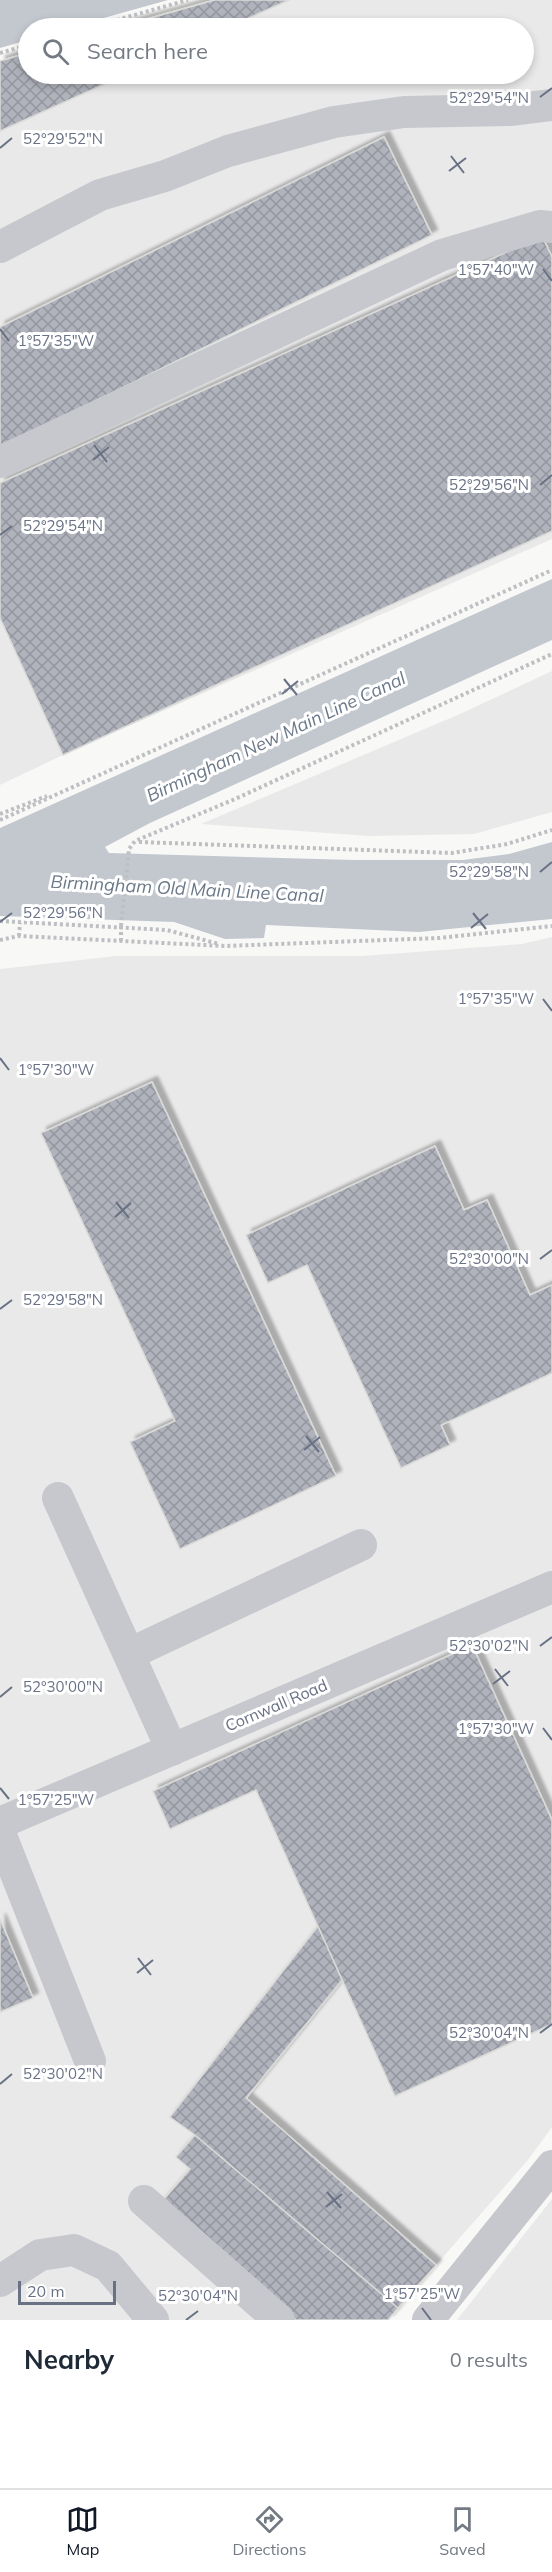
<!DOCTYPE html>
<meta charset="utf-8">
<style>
:root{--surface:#fff;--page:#f6f6f7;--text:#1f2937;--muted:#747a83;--line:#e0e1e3;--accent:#111827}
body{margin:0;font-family:Mulish,sans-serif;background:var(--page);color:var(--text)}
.scale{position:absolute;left:18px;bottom:15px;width:98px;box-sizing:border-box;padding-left:6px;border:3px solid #697185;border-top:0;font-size:16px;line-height:21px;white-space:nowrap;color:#697185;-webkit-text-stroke:4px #fff;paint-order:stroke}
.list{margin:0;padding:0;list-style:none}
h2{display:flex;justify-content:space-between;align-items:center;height:78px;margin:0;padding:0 24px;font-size:26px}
h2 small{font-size:20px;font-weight:400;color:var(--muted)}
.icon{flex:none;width:33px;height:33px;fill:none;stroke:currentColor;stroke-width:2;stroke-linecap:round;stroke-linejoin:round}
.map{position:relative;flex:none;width:552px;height:2320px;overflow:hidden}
.search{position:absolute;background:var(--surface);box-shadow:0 3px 9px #0003;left:18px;right:18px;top:18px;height:66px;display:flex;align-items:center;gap:15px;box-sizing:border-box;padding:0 21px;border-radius:33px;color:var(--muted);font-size:22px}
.sheet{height:168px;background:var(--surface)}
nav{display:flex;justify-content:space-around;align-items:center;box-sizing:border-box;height:84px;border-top:2px solid var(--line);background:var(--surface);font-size:16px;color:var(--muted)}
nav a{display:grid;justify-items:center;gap:3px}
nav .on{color:var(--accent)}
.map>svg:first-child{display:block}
</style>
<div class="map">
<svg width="552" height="2320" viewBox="0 0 552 2320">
<defs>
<pattern id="building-cross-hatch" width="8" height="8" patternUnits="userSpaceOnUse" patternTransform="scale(1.5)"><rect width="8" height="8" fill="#b0b3bc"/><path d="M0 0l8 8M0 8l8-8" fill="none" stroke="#93969e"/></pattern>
<filter id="shadow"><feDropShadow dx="5.5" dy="-5.5" stdDeviation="1.5" flood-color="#0004"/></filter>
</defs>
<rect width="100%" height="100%" fill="#f8f8f6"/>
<path fill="#e9e9e9" d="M215,0H552V539L63,755L0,785V61L28,53V74H524V28H115Z
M552,671V812L474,834L369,836L201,824L460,714Z
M552,937V2127L528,2160L388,2320H0V969L116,956H362L522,944Z
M552,2199V2320H457Z"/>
<path fill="#c3c8cf" d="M0,0H168L68,28H28V40L0,48Z
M552,579V640L150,823L105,847L109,853L354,860H463L509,854L552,842V919L419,932L266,925L264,938L225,939L174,922L0,916V828Z"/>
<path fill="url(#building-cross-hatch)" stroke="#dadad8" stroke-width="1.5" filter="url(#shadow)" d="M215,0H289L226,28H115Z
M28,53V74H127L0,131V61Z
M384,137L432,235L0,448V327Z
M542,236L552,257V531L63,755L0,618V483Z
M152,1082L336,1476L180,1549L130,1442L175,1421L41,1133Z
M435,1146L464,1210L487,1200L530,1295L552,1285V1373L441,1425L450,1445L401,1468L307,1265L268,1283L246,1235Z
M472,1645L552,1820V2024L395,2096L256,1790L170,1829L153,1791Z
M0,1919L33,1998L0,2012Z
M318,1926L342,1980L246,2098L436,2265L398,2308L195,2135L170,2117Z
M195,2135L398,2308L388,2320H296L160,2204L190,2169L176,2157Z"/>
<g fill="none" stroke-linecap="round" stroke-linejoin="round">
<path stroke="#bebfc2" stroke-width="4" stroke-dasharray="3 3" stroke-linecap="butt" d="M88,28L188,0
M0,53L28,45
M0,814L47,796
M0,820L552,570
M139,842L452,853L507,844L552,830
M0,921L167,930L219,944
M121,926L129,849L135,841L235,799L552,654
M19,936L20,923
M0,940L19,936L225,946L439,938L552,926"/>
<path stroke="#c7c8cd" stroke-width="32" d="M0,247L100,195L165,176L228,151L334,122L404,112L510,110L552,105
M0,462L442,255L540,226L552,227
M58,1498L172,1750
M129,1654L361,1545
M0,1823L552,1587
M0,1833L90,2061
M144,2201L279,2320
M0,2281L40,2255L74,2250L108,2266L153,2320
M428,2320L552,2166"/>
<path stroke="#bebfc2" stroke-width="4" stroke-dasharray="3 3" stroke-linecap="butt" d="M121,941V926"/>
</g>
<path fill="none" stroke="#697185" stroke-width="2" d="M540,97L552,88M0,148L12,138M451,156L464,173M449,171L466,158M543,269L552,281M0,329L9,341M94,445L107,462M93,460L109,447M540,485L552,475M0,535L12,526M284,679L297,695M282,694L298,681M540,872L552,862M473,913L486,929M0,922L12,913M471,928L488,914M543,999L552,1011M0,1058L9,1070M116,1202L129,1218M115,1217L131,1203M540,1259L552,1250M0,1309L12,1300M306,1436L319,1452M304,1450L320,1437M540,1646L552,1637M495,1669L508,1686M493,1684L510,1671M0,1697L12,1687M543,1728L552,1740M0,1788L9,1799M138,1958L151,1975M137,1973L153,1960M540,2033L552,2024M0,2084L12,2074M327,2192L341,2208M326,2207L342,2194M422,2308L431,2320M186,2320L198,2311"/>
<g text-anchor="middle" stroke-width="6" stroke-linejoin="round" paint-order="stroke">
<g font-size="16" fill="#697185" stroke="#fff">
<text transform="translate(276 1705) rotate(-23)" y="6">Cornwall Road</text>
</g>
<g font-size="18" font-style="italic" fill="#6a7888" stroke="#fff">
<text transform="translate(276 737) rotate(-25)" y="6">Birmingham New Main Line Canal</text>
<text transform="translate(187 889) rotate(3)" y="6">Birmingham Old Main Line Canal</text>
</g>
</g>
<g font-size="15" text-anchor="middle" fill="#697185" stroke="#fff" stroke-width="6" stroke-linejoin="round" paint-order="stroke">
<text x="489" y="103">52°29'54"N</text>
<text x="63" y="144">52°29'52"N</text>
<text x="496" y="275">1°57'40"W</text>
<text x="56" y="346">1°57'35"W</text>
<text x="489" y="490">52°29'56"N</text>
<text x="63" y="531">52°29'54"N</text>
<text x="489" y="877">52°29'58"N</text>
<text x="63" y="918">52°29'56"N</text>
<text x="496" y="1004">1°57'35"W</text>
<text x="56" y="1075">1°57'30"W</text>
<text x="489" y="1264">52°30'00"N</text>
<text x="63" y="1305">52°29'58"N</text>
<text x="489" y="1651">52°30'02"N</text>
<text x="63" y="1692">52°30'00"N</text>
<text x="496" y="1734">1°57'30"W</text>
<text x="56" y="1805">1°57'25"W</text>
<text x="489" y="2038">52°30'04"N</text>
<text x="63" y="2079">52°30'02"N</text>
<text x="422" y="2299">1°57'25"W</text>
<text x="198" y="2301">52°30'04"N</text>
</g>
</svg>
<div class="scale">20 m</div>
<div class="search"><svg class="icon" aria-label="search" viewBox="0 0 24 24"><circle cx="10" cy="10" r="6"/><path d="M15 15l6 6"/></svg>Search here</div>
</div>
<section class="sheet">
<h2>Nearby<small>0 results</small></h2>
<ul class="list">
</ul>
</section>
<nav>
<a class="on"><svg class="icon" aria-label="map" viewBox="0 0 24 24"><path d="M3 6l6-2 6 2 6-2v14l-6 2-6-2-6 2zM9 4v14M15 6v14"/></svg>Map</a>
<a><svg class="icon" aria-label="directions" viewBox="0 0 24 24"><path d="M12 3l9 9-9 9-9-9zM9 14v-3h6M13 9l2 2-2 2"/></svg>Directions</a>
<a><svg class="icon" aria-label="saved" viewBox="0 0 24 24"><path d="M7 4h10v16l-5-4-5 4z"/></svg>Saved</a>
</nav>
